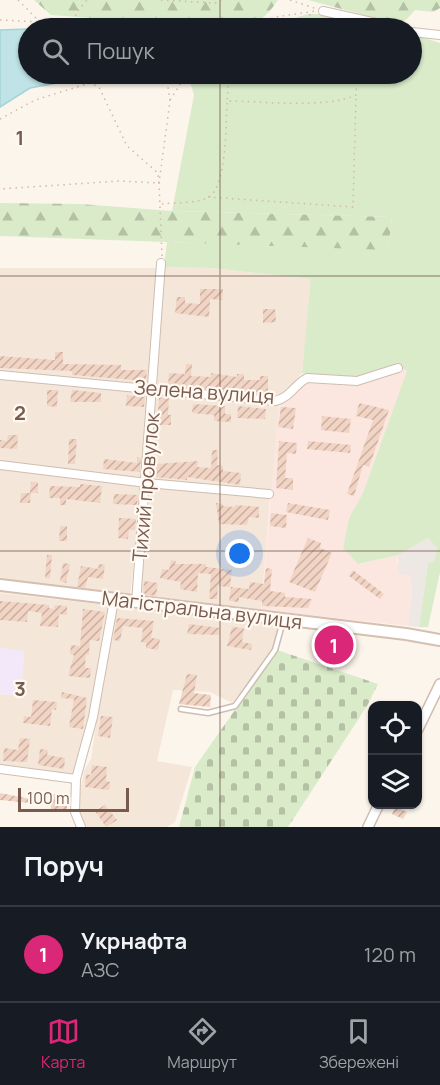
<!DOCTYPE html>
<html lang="uk">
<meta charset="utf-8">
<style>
:root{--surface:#171b24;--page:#20242c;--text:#f1f3f6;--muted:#9ea1a6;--line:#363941;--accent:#db2777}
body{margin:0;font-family:Manrope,sans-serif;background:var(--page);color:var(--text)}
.controls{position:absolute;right:18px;bottom:18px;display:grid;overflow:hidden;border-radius:12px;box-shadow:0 2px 4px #0004}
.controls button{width:54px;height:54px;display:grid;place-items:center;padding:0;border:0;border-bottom:2px solid var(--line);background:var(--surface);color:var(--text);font:30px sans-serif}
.scale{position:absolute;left:18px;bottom:15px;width:111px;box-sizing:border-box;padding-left:6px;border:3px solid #785b4e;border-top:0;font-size:16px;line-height:21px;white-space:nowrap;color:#785b4e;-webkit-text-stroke:4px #fff9f2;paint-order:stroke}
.you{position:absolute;left:240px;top:554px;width:21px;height:21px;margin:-15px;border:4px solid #fff;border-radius:50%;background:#1a73e8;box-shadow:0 0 0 9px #1a73e833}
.badge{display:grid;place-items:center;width:39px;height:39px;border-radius:50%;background:var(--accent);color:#fff;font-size:20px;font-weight:700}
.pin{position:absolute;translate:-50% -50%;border:3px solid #fff;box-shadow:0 2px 6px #0006}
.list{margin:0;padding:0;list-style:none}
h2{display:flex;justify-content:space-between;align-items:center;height:78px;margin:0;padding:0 24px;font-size:26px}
h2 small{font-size:20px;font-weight:400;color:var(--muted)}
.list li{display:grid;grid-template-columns:39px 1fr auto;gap:18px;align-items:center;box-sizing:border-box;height:96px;padding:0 24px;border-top:2px solid var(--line)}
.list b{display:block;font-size:22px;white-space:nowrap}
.list p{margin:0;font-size:20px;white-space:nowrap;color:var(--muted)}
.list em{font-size:20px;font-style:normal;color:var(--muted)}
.icon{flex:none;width:33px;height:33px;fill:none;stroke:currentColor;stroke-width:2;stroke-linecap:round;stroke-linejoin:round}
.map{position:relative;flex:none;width:440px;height:827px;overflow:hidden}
.search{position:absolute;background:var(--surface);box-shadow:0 2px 4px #0004;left:18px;right:18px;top:18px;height:66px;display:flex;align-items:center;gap:15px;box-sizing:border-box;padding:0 21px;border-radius:33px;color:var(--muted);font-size:22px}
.sheet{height:174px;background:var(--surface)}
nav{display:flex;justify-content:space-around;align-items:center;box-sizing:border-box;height:84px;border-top:2px solid var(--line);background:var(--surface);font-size:16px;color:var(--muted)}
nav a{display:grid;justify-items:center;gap:3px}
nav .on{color:var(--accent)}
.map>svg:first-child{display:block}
</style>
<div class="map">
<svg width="440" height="827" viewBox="0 0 440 827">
<defs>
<pattern id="forest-firs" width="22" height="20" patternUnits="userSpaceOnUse" patternTransform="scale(1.5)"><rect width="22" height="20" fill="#d9ebc9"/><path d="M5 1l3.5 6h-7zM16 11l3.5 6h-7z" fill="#b5c1a5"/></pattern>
<pattern id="cemetery-stones" width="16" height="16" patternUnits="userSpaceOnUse" patternTransform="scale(1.5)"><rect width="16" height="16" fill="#d9ebc9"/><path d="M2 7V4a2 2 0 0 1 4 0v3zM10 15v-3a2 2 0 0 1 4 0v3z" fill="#b5c1a5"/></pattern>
<pattern id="building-hatch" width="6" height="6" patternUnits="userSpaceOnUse" patternTransform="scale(1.5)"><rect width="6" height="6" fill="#f2d4c4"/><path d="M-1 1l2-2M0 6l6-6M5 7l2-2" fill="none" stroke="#c9afa1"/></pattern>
</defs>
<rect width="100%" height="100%" fill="#fcf5ec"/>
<path fill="#f4e7da" d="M164,267L211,268L312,279L302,373L282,396L276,398L157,386Z
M0,268H159L151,386L0,374Z
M0,377L151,391L146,480L0,462Z
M156,392L279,402L274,492L150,480Z
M0,468L143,487L130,596L0,581Z
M151,486L270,497L261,610L139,597Z
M0,593L106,605L108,608L82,750L76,770L72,774L64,775L0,764V694L21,696L24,652L0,648Z
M120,606L281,625L274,649L232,703L210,692L173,690L157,761L192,767L175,822L167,827H86L81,819L78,803L84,771L91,759L106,655L115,611Z"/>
<path fill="#fce7e0" d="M403,367L408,371L363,494L349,518L343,548L359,564L398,555L397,562L410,575L412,591L408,626L261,610L279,402L308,379L358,382Z"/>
<path fill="#eee8e4" d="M428,538L437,548L434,561L428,563L419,627L408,626L412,591L410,575L398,574V553Z"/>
<path fill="#f2e8f9" d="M0,648L24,651L21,696L0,694Z"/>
<path fill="#d9ebc9" d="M308,14H322L387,28H263Z
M412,34L440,43V572L428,627H419L428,563L434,561L437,548L428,538L398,555L358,564L343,548L349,518L363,493L407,371L399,365L357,377L302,373L311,279L211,268L164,267L167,242L388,249L392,217L172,211L194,95L188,74H412Z"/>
<path fill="url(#forest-firs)" d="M34,0H278C262,23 254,25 227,28L51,15Z
M308,0H440V8L433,12L415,10L407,19L398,24Z
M0,203L80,204L172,211L392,217L388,250L0,236Z"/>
<path fill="url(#cemetery-stones)" d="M277,650L378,684L367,706L288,827H179L195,767Z"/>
<path fill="#bfe3e7" stroke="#a6d3d8" stroke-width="1.5" d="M28,29V74H79L73,80L30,88L0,107V30Z"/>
<path fill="url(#building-hatch)" d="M200,289H223L222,300L210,299L209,317L175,313L177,297H185V303L200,304Z
M263,309H275L276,322L263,323Z
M55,352H63V364L121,365V370H147L146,381L72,375V371L0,368V356L55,360Z
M186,364H192L191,376L211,377V373L237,377V374H244V380H260V376H268V394L168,385L169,373L185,374Z
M47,390H58L57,407L47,406Z
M72,390L101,393V402H70Z
M127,395L145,397L144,407L126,406Z
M159,397L169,398L168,415H171V425H157Z
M359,403L389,410L369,467L363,465L354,496L347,494L373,420L356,416Z
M193,404L225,406V414H231V422L214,421V415L192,413Z
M238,406L266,409L265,419L237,418Z
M281,407L296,408L293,429L278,427Z
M322,416L351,419L349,433L321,430Z
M8,435H18L17,449L0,448V440L7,441Z
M69,439H77L75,464H68Z
M279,441L297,443L296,454L287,453L285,478H293V490L276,488Z
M308,441L351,445L350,453L307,449Z
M212,450H218L217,465L223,466V471L241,473L240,485L187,477V480L155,477L156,464L198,461L197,467L211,468Z
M137,457L141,458L140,472L103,469L104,459L137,463Z
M31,482H38V493H31L30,503H20L21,493H30Z
M80,484L102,486L100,503L66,499V505H60V498H49L50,486L80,487Z
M114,494L138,495L137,505L113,504Z
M216,503L223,504V506L235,507V505L259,507V518L249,517L247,525L219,524Z
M288,503L330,510L328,520L286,512Z
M271,513L287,515L286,528L270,526Z
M119,518L136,519L135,530H129L128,539L118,538Z
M60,526H67V541H59Z
M308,538L321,543L320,548L332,553L315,592L289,582Z
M47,555H52L50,578H45Z
M171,560L176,561L175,564H206V567L232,570L230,587L218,586L217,599H209L211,574L198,573L197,592L180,589L181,582L160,578L162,569L169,570Z
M63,563L70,564L66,583L60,581Z
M99,564L105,565L103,579L88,577L85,588L77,587L81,566L98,569Z
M266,568L272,569L270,591L285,593V597L312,599L308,608L262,606V601L239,597V602L229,601L231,587L249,589L250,582L264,584Z
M353,570L384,594L380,599L349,576Z
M144,581L158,583L156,596L143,594Z
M0,601L49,605V608L54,609L55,605L67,606V615L59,614L58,627L40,626L42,613L28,611L27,622L0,620Z
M83,609L105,612L99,641L90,640L89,655L86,654L85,668H91L90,678L68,676L74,655L70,654L71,645L80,646Z
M117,618L154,621L151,638L160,639L158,650L146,648V643L141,642L143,628L123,626L120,641L113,640Z
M189,624L220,628L219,635L187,634Z
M232,627L244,628L242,642L252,644L251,650L227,646Z
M318,642L347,643L346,651L318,650Z
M187,674L197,675L194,693L211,695L210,707L179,704Z
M62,692L87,698L83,729L69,727L74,699L61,698Z
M33,700L57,702L56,710L52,709L50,726L23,723L24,716L31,717Z
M101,716L113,717L110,738L98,736Z
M20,738L30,739L27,762L3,761L4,748L18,750Z
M40,749L48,750L47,755L65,758L64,769L38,765Z
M92,765L107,767L106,781L110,782L109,790L85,787L86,774L91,775Z
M0,793L31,799L30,803L0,800Z
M52,794H67V810L51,809Z
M397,804H403L401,809L407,812L403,819L392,814Z
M105,805L117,820L106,827L95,811Z"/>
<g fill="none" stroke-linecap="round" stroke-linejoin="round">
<g stroke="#cfbdb0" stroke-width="7">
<path id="service" d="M181,709L208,713L235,706L275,650L283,621"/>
</g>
<g stroke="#cfbdb0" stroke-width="10">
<path id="minor" d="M323,11L399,28
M412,32L440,35
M0,375L275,401C290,398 295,384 307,378L357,381L398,368
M0,465L147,483L269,494
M136,603L161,263
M0,769L76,779
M81,827L75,812L76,779L93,717L114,600"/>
</g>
<g stroke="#cfbdb0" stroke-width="12">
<path id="tertiary" d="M418,729L440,684
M368,827L379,804"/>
</g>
<g stroke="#d5bfb0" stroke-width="14">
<path id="secondary" d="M0,585L406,634L440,640"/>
</g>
<path stroke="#d7b7a6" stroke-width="1.5" stroke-dasharray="1.5 4.5" stroke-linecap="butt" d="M18,0L40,22
M161,0L215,3L221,0
M290,0L317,9
M310,14L309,21L342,23
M0,20L41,22L65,28
M75,28L76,13L87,0
M180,28H207
M249,28L275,17L316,11
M229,74L227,101C261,101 327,109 356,95L357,74
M91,82L103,74
M83,83L88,74
M170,100L187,74
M0,119L35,100L90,83L99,87L127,146L158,173L159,183L119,181L0,189
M208,197L353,207L356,95
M162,204C175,202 197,204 209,197C227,185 226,122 227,101
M162,256L159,183L170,101L166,74"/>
<use href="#service" stroke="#fff" stroke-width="4"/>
<use href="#minor" stroke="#fff" stroke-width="8"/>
<use href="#tertiary" stroke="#fff" stroke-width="9"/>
<use href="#secondary" stroke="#fff" stroke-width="10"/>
</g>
<path fill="none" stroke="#785b4e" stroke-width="1.5" stroke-opacity="0.55" d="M220,0V28M220,74V827M0,276H440M0,551H440"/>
<g text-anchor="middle" stroke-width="4.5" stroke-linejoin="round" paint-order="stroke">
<g font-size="20" fill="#785b4e" stroke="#fff9f2">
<text transform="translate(204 392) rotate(4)" y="7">Зелена вулиця</text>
<text transform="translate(146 487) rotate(-85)" y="7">Тихий провулок</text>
<text transform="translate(202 610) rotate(7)" y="7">Магістральна вулиця</text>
</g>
</g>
<g font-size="20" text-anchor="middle" font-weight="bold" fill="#785b4e" stroke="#fff9f2" stroke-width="4.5" stroke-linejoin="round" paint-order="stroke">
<text x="20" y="145">1</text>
<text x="20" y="420">2</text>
<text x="20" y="696">3</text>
</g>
</svg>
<div class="controls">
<button><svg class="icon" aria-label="locate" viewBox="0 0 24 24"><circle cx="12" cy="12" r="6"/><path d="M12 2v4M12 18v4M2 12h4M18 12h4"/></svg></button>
<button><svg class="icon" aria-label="layers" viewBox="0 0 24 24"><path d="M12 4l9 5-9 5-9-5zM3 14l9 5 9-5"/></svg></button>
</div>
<div class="scale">100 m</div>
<div class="you"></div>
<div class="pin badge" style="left:334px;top:645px">1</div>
<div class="search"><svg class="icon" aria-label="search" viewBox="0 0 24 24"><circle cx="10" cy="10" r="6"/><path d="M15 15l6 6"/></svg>Пошук</div>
</div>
<section class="sheet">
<h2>Поруч<small></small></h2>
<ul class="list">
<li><span class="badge">1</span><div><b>Укрнафта</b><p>АЗС</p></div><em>120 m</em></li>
</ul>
</section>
<nav>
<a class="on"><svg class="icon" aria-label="map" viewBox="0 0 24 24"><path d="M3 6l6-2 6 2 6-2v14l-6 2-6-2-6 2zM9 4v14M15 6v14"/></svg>Карта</a>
<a><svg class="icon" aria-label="directions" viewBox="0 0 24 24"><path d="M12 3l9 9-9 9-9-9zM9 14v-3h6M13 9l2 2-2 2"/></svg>Маршрут</a>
<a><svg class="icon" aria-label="saved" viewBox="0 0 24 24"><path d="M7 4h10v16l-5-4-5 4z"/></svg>Збережені</a>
</nav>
